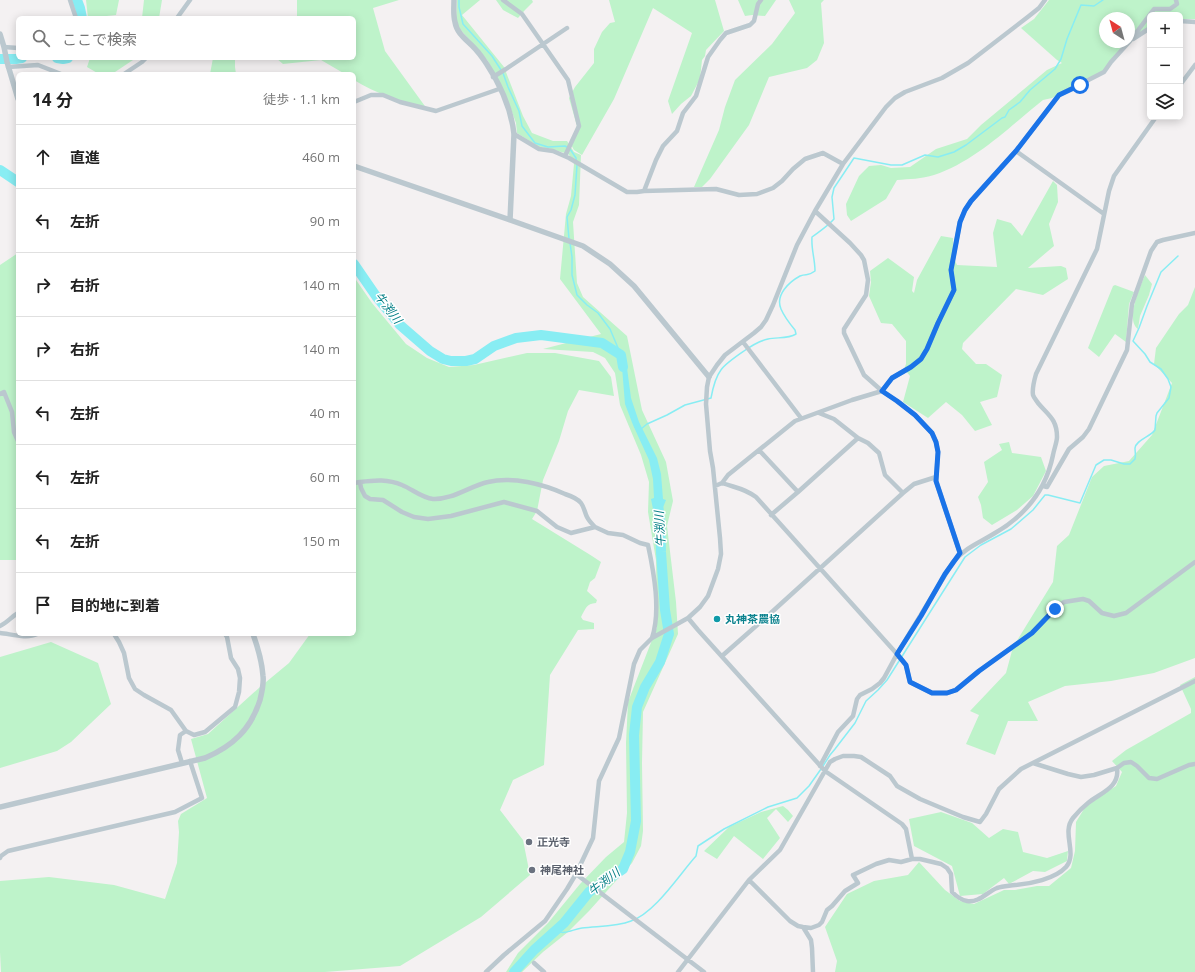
<!DOCTYPE html>
<html lang="ja">
<meta charset="utf-8">
<style>
:root{--surface:#fff;--page:#f2f2f2;--text:#222;--muted:#767676;--line:#e0e0e0}
body{margin:0;font-family:"Open Sans","Noto Sans JP",sans-serif;background:var(--page);color:var(--text)}
.controls{position:absolute;right:12px;top:12px;display:grid;overflow:hidden;border-radius:6px;box-shadow:0 2px 10px #0003}
.controls button{width:36px;height:36px;display:grid;place-items:center;padding:0;border:0;border-bottom:1px solid var(--line);background:var(--surface);color:var(--text);font:20px sans-serif}
.compass{position:absolute;left:1099px;top:12px;width:36px;height:36px;border-radius:50%;background:var(--surface);box-shadow:0 2px 10px #0003;rotate:324deg}
.stop{position:absolute;width:12px;height:12px;margin:-9px;border:3px solid #1a73e8;border-radius:50%;background:#fff}
.stop.end{background:#1a73e8;border-color:#fff;box-shadow:0 1px 4px #0008}
.list{margin:0;padding:0;list-style:none}
h2{display:flex;justify-content:space-between;align-items:center;height:52px;margin:0;padding:0 16px;font-size:17px}
h2 small{font-size:13px;font-weight:400;color:var(--muted)}
.list li{display:grid;grid-template-columns:26px 1fr auto;gap:12px;align-items:center;box-sizing:border-box;height:64px;padding:0 16px;border-top:1px solid var(--line)}
.list b{display:block;font-size:15px;white-space:nowrap}
.list em{font-size:13px;font-style:normal;color:var(--muted)}
.icon{flex:none;width:22px;height:22px;fill:none;stroke:currentColor;stroke-width:2;stroke-linecap:round;stroke-linejoin:round}
.map{position:relative;flex:none;width:1195px;height:972px;overflow:hidden}
.search{position:absolute;background:var(--surface);box-shadow:0 2px 10px #0003;left:16px;top:16px;width:340px;height:44px;display:flex;align-items:center;gap:10px;box-sizing:border-box;padding:0 14px;border-radius:6px;color:var(--muted);font-size:15px}
.panel{position:absolute;background:var(--surface);box-shadow:0 2px 10px #0003;left:16px;top:72px;width:340px;height:564px;border-radius:6px}
.map>svg:first-child{display:block}
</style>
<div class="map">
<svg width="1195" height="972" viewBox="0 0 1195 972">
<rect width="100%" height="100%" fill="#f4f1f2"/>
<path fill="#bef3ca" fill-rule="evenodd" d="M86,0H119L116,15L88,18Z
M144,0H162L159,18H142Z
M297,0H399L373,8L385,51L427,109C403,103 375,93 354,80V74H345L321,60L283,64L276,58H354V18H297Z
M457,0H480L462,15L504,67L523,116L532,133L553,141H567L574,152L581,155L579,205L573,222L577,283L583,297L627,336L642,410L666,462L673,501L667,526L676,602L678,634L643,712L642,763L643,831L641,846L632,863L589,911L568,932L543,952L522,972H506L518,953L548,923L580,884L606,857L624,842L627,813L626,743L628,702L657,627L656,560L648,512L649,482L641,455L620,405L615,373L605,358L593,352L543,349L601,334L560,279L566,214L571,196L574,164L571,157L568,154L551,149L539,147L517,133L516,123L509,104L488,61L459,28L456,22Z
M496,0H532L533,2L525,10L518,18L503,10Z
M609,0H715L724,31L706,50L705,56L702,60L700,79L691,96L681,104L672,114L668,101L692,33L653,8L614,99L582,155L574,150L570,143L577,126L569,98L575,87L594,63V49L602,32L610,23L615,22Z
M738,0H776L765,16L752,15L745,16Z
M789,0H824L821,3L824,43L817,60L807,68L769,77L749,125L710,179L702,187H694L719,130L725,107L735,80L772,44L795,13Z
M1049,0H1195V19H1180V15H1150V29L1135,34L1111,62L1104,72L1052,98L1043,100C1009,127 976,161 934,175C922,179 909,179 897,180L886,199L851,221L847,215L846,204L859,176L869,166L881,165L891,168L910,167L936,149L967,139L981,125L1047,70L1062,63L1057,60L1021,28L1034,19ZM1105,18H1129V42H1105Z
M90,58H136L112,74H99L87,67Z
M213,58H235V67L236,74H210Z
M1053,181L1057,185L1058,202L1049,224L1054,246L1028,268L1061,266L1066,268L1068,279L1043,295L1016,289L963,343L962,349L976,364H986L1002,375L997,397L980,402L992,425L975,431L962,415L946,402L928,418L903,402L910,376L904,369L906,364V341L892,324L881,323L869,296L871,282L870,271L888,258L914,277L912,291L914,293L917,280L941,236L953,238L954,258L957,265L997,267L993,233L997,219L1011,223L1022,236Z
M18,253V560H0V265Z
M1145,275L1152,284L1149,295L1140,316L1138,329C1125,320 1140,287 1145,275Z
M354,277L372,303L406,344L427,358L449,367L474,365L527,353H555L599,361L611,377L614,396L579,390L568,411L559,441L543,480L537,511L532,519L592,556L601,562L595,578L590,582L587,591L597,600L596,603C586,604 586,608 581,617L583,620L594,623V629L578,630L550,675L544,765L513,780L500,810L523,840L530,875L481,917L400,966L325,972H1L0,952V881L49,877L114,885L165,899L177,863L179,832L178,821L181,814L207,798L191,739L208,734L260,687L289,663L310,634H354Z
M1115,285L1134,292L1129,304L1126,342L1115,334L1099,357L1088,348L1113,286Z
M1195,287V658L1154,673L1111,681L1065,686L1028,702L1038,721H1008L995,755L966,744L979,715L970,711L1006,673L1013,647L1053,582L1057,546L1069,535L1092,477L1104,466L1129,461L1152,435L1172,383L1154,364L1156,348L1179,314L1188,305Z
M1009,442L1012,453L1041,457L1046,471L1033,496L1017,510L992,525L983,518L981,505L978,497L988,482L984,462L1002,450L999,444Z
M51,642L98,663L111,704L71,742L57,751L0,768V657Z
M1195,677V972H835L837,961L825,927L847,894L874,881L908,875L919,862L945,890L960,901L974,904L1004,890H1015L1037,886H1049L1071,868L1075,851L1076,822L1084,809L1091,802L1116,786L1122,772L1112,761L1126,750L1191,713V709L1180,685Z
M783,806L788,810L793,816L788,822L776,809L767,818L780,838L763,859L734,836L717,859L704,851L729,827L761,812Z
M941,812L972,823L989,838L1003,829L1018,832L1023,852L1047,858L1068,851L1067,861L1045,872L1033,871L1009,884L1004,878L983,894L960,896L952,866L914,846L909,819Z"/>
<path fill="#88edf3" d="M621,355L627,368L631,398L639,422L657,458L661,474L663,499L666,500C664,506 660,512 660,518L657,514H654L651,499L654,498L653,479L649,460L633,425L625,404Z"/>
<g fill="none" stroke-linecap="round" stroke-linejoin="round">
<path stroke="#88edf3" stroke-width="1.5" d="M459,0V7L463,24L492,56L501,70
M503,73L508,87L519,111L522,126L535,143L548,147L565,146L570,149L576,158V161
M569,239L567,217L571,210L575,195L577,165
M570,243L572,257V275L577,295L587,305L598,313L610,329L621,355
M641,429L647,424L667,415L685,405L711,398C716,370 722,366 744,351C751,346 759,341 768,339C777,337 788,339 796,334L795,330C790,324 784,316 781,309C775,295 789,282 800,276C807,273 807,277 815,271C815,259 811,249 812,237C820,231 828,226 834,219L832,197L834,188L854,158L891,165H902L925,155L938,157L954,152L966,145L1002,118L1005,117L1009,110L1020,102L1030,90L1055,69L1061,59L1067,39L1081,5L1094,6L1103,0
M823,766L830,755L835,749L855,723L866,701L878,690L887,680L965,557L981,545L1011,529L1033,510L1045,495H1048L1080,503L1096,465L1104,460H1111L1124,464H1130L1135,459C1136,455 1135,452 1135,448C1136,440 1150,437 1155,430L1156,416L1157,413L1169,398L1171,387L1168,379L1161,369L1150,362L1145,354L1133,341L1139,328L1147,306L1161,272L1178,256
M555,930C564,936 573,929 582,928C598,926 616,927 631,921C655,913 679,875 696,856L698,846L724,829L768,807L797,798L809,786L821,769"/>
<path stroke="#88edf3" stroke-width="10" d="M77,0L80,8L82,18
M57,58L63,59L68,58
M0,59H16L22,58
M0,170L18,182
M354,264L376,296L400,325L430,351L443,359L451,361H466L475,359L494,346L516,338L541,335L602,343L621,355L623,367
M514,972L534,950L564,923L589,892L623,869L630,852L636,821L634,735L637,707L645,687L660,662L669,634L665,610L661,552L660,518L658,505"/>
<path stroke="#bbc8cf" stroke-width="4.5" d="M70,0L76,18
M503,0L522,14L568,80L579,126L565,156
M177,18L190,0
M1180,21L1195,22
M1133,39L1150,28
M4,47L18,48
M8,67L38,65L61,74
M124,74L142,62L146,58
M493,77L506,69L567,28
M1180,85L1195,65
M354,102L371,95H383L400,102L436,111L499,89
M514,134L539,149L553,151L569,158L627,192H637L644,191L716,189L739,195L757,194L773,188L782,181L793,169L805,159L823,153L843,164
M1016,151L1104,214
M644,191L656,160L663,146L677,131L683,113L696,96L708,57L720,40L726,33L750,25L754,21L758,4L761,0
M815,211L850,243L861,255L864,260L868,280L866,295L844,329V333L864,375L882,391L897,401L915,415L932,433L936,442L938,452L936,481L960,553
M743,342L801,418
M0,394L4,392L12,412L14,432L18,441
M819,413L834,419L858,438L868,443L879,453L885,475L903,493
M759,450L798,492
M360,482C375,480 388,479 402,485C412,489 422,498 433,499C452,500 470,486 488,482C512,476 543,484 565,494C571,496 578,499 581,503C584,507 585,513 587,517C589,521 592,524 595,527
M354,483L360,482L361,488L365,496L370,499L383,500L402,512L414,517L428,519L451,516L504,502L537,511L557,527L571,533L595,527L608,533L623,535L640,543L648,545C654,573 661,611 652,638
M722,483C736,488 744,488 756,497L897,654L906,665L910,682L932,693H947L956,690L979,671L1032,633L1055,609L1064,602L1083,599L1089,601L1102,613L1114,616L1126,613L1195,562
M715,486L722,483L728,475L795,421L852,400L882,391L892,378L911,367L921,359L927,349L938,323L954,290L951,270L960,222L965,210L971,201L1016,151L1059,95L1104,72L1111,62L1130,41L1154,9H1170L1177,4L1176,0
M1043,486L1047,487L1069,449L1083,437L1089,429L1127,350L1132,304L1151,251L1157,242L1163,240L1195,233
M771,515L798,492L858,438
M688,618L698,630L825,771L902,824L906,829L912,859
M0,626C7,623 11,617 18,613
M0,633C11,634 27,639 37,634
M114,634L119,642L124,653L129,678L135,689L144,695L171,710L186,731L194,735L205,732L235,707L239,692L240,678L238,669L231,658L227,637L225,634
M722,656L773,611L903,493L914,484L936,477
M182,763L178,750L180,735L186,731
M1033,763L1068,774L1081,777L1094,775L1117,768L1124,763L1131,762L1137,766L1149,778L1157,779L1189,765L1195,764
M820,766L838,732L853,716L857,699L860,695L872,689L880,683L884,678L897,654L953,562C966,547 979,543 995,533C1026,515 1046,490 1053,455C1054,449 1057,442 1057,437C1057,419 1048,415 1038,403C1037,401 1034,398 1033,395C1032,389 1034,381 1036,374L1097,249L1109,191L1114,176L1156,117
M0,858L1,856L8,851L175,812L202,798L190,761
M576,874L704,972
M749,880L790,921L798,926L803,927L811,928L819,925L822,922L827,910L832,906L845,891L858,883L853,875L876,864L889,860L901,862L912,859H920L941,864L947,868L951,874L952,892C956,896 961,900 967,901C979,903 987,892 997,888C1003,886 1009,886 1015,885C1030,884 1055,879 1066,867C1078,853 1061,833 1073,818C1077,813 1083,807 1088,803C1100,793 1120,788 1117,768
M803,927L811,940L812,948L813,972
M534,963L544,972
M486,972L504,955L545,921L567,889L576,874L593,838L599,781L619,738L634,664L640,650L652,638L688,618L700,607L708,596L718,569L721,554L720,538L713,468L710,451L706,404L707,387L709,377L717,365L725,355L754,333L761,327L766,320L773,305L797,245L815,211L843,164L886,107L895,98L905,92L942,78L968,63L1029,16L1039,8L1045,0
M678,972L749,880L780,850L830,762L835,759L843,756H854L861,757L890,776L897,786L920,799L963,817L980,822L986,814L999,789L1021,769L1195,681"/>
<path stroke="#bbc8cf" stroke-width="5.5" d="M454,0C454,7 453,15 455,22C457,35 469,41 477,51C480,54 483,59 486,63C500,84 511,108 514,134L510,220
M0,34L4,47L7,62L18,99
M354,166L510,220L583,246L610,264L634,286L709,377
M0,807L205,758C233,746 251,729 260,700C262,692 264,684 263,676C262,661 258,648 253,634"/>
</g>
<g fill="none" stroke-linecap="round" stroke-linejoin="round">
<path stroke="#1a73e8" stroke-width="5" d="M1055,609L1032,633L979,671L956,690L947,693H932L910,682L906,665L897,654L921,616L945,574L960,553L936,481L938,452L936,442L932,433L915,415L897,401L882,391L892,378L911,367L921,359L927,349L938,323L954,290L951,270L960,222L965,210L971,201L1016,151L1059,95L1080,85"/>
</g>
<circle fill="#0f9aa8" stroke="#fff" stroke-width="1.5" cx="717" cy="619" r="4"/>
<g fill="#6b7280" stroke="#fff" stroke-width="1.5">
<circle cx="529" cy="842" r="4"/>
<circle cx="532" cy="870" r="4"/>
</g>
<g text-anchor="middle" stroke-width="3" stroke-linejoin="round" paint-order="stroke">
<g font-size="11" font-weight="bold" fill="#0d838f" stroke="#fff" text-anchor="start">
<text x="725" y="623">丸神茶農協</text>
</g>
<g font-size="11" font-weight="bold" fill="#5b616d" stroke="#fff" text-anchor="start">
<text x="537" y="846">正光寺</text>
<text x="540" y="874">神尾神社</text>
</g>
<g font-size="12" font-style="italic" fill="#068087" stroke="#fff">
<text transform="translate(388 308) rotate(52)" y="4">牛渕川</text>
<text transform="translate(660 529) rotate(-93)" y="4">牛渕川</text>
<text transform="translate(604 882) rotate(-38)" y="4">牛渕川</text>
</g>
</g>
</svg>
<div class="controls">
<button>+</button>
<button>−</button>
<button><svg class="icon" aria-label="layers" viewBox="0 0 24 24"><path d="M12 4l9 5-9 5-9-5zM3 14l9 5 9-5"/></svg></button>
</div>
<svg class="compass" viewBox="-18 -18 36 36"><path d="M0-13l5 13h-10z" fill="#e53935"/><path d="M0 13l5-13h-10z" fill="#767676"/></svg>
<div class="stop" style="left:1080px;top:85px"></div>
<div class="stop end" style="left:1055px;top:609px"></div>
<div class="search"><svg class="icon" aria-label="search" viewBox="0 0 24 24"><circle cx="10" cy="10" r="6"/><path d="M15 15l6 6"/></svg>ここで検索</div>
<section class="panel">
<h2>14 分<small>徒歩 · 1.1 km</small></h2>
<ul class="list">
<li><svg class="icon" aria-label="ahead" viewBox="0 0 24 24"><path d="M12 20V5M6 11l6-6 6 6"/></svg><div><b>直進</b></div><em>460 m</em></li>
<li><svg class="icon" aria-label="left" viewBox="0 0 24 24"><path d="M17 20v-9H6M10 6l-5 5 5 5"/></svg><div><b>左折</b></div><em>90 m</em></li>
<li><svg class="icon" aria-label="right" viewBox="0 0 24 24"><path d="M7 20v-9h11M14 6l5 5-5 5"/></svg><div><b>右折</b></div><em>140 m</em></li>
<li><svg class="icon" aria-label="right" viewBox="0 0 24 24"><path d="M7 20v-9h11M14 6l5 5-5 5"/></svg><div><b>右折</b></div><em>140 m</em></li>
<li><svg class="icon" aria-label="left" viewBox="0 0 24 24"><path d="M17 20v-9H6M10 6l-5 5 5 5"/></svg><div><b>左折</b></div><em>40 m</em></li>
<li><svg class="icon" aria-label="left" viewBox="0 0 24 24"><path d="M17 20v-9H6M10 6l-5 5 5 5"/></svg><div><b>左折</b></div><em>60 m</em></li>
<li><svg class="icon" aria-label="left" viewBox="0 0 24 24"><path d="M17 20v-9H6M10 6l-5 5 5 5"/></svg><div><b>左折</b></div><em>150 m</em></li>
<li><svg class="icon" aria-label="arrive" viewBox="0 0 24 24"><path d="M6 21V4h12l-3 4 3 4H6"/></svg><div><b>目的地に到着</b></div></li>
</ul>
</section>
</div>
